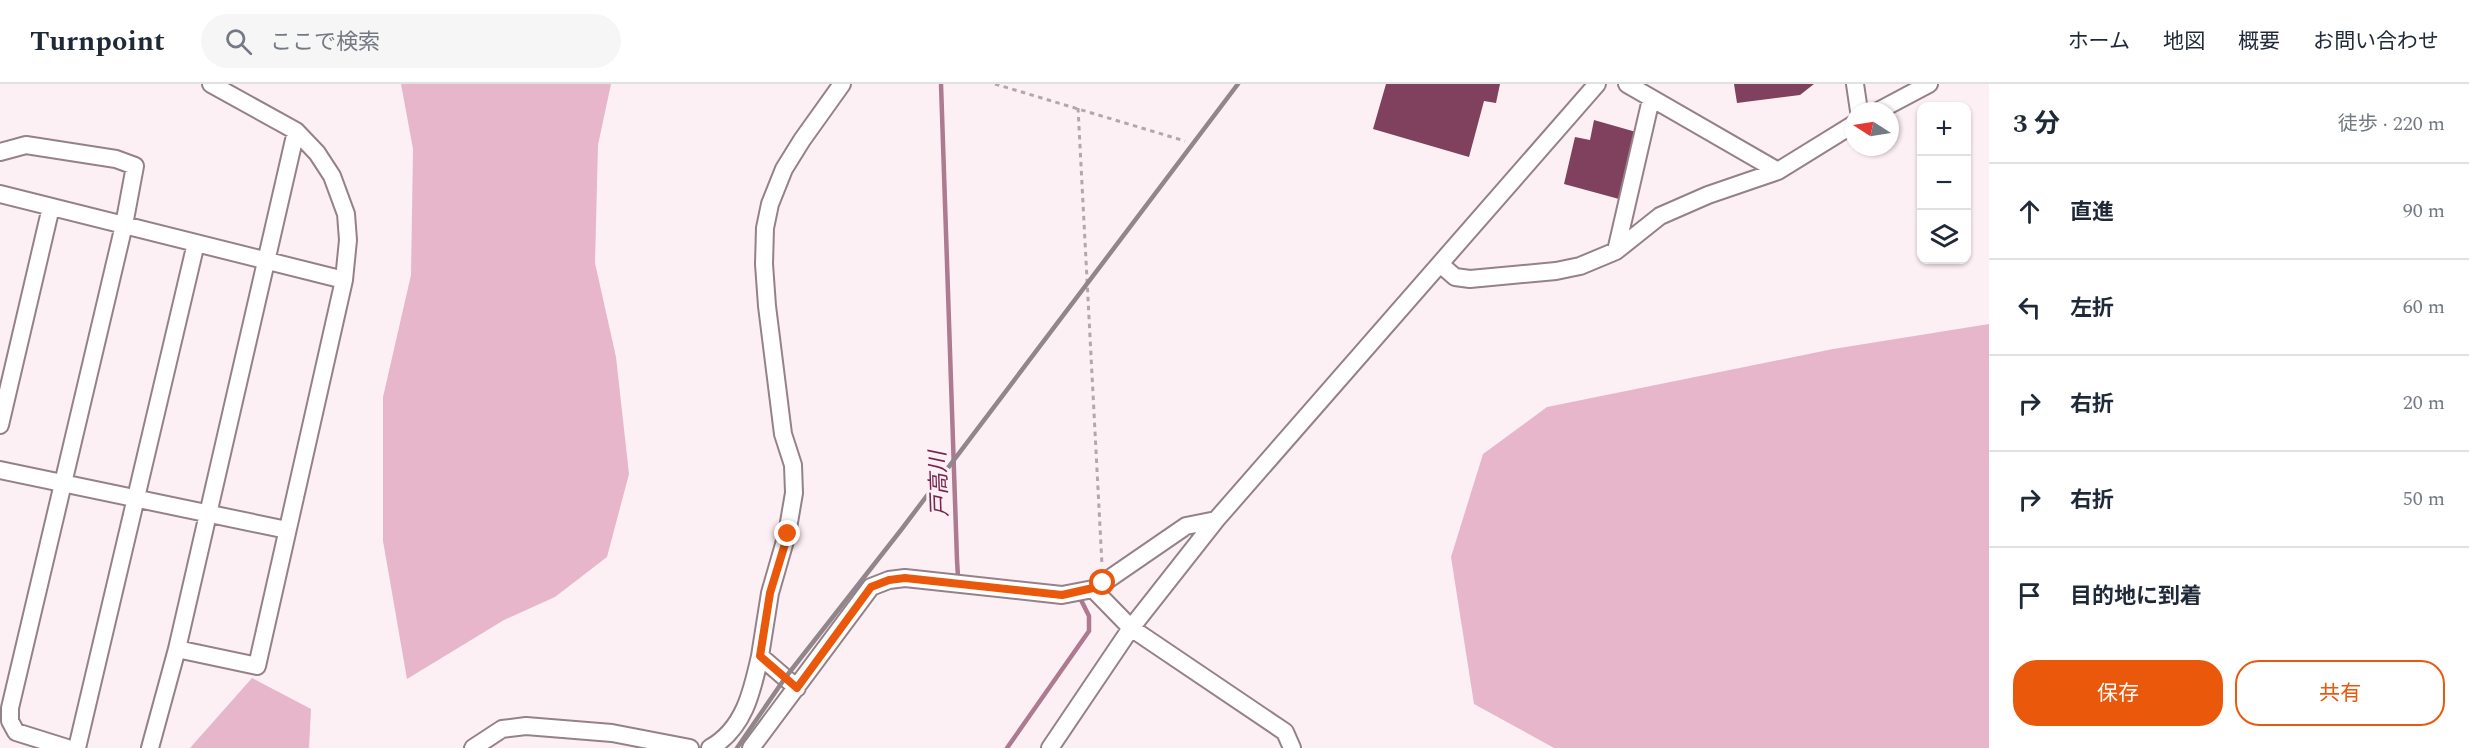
<!DOCTYPE html>
<html lang="ja">
<meta charset="utf-8">
<style>
:root{--surface:#fff;--page:#f6f6f7;--text:#1f2937;--muted:#747a83;--line:#e0e1e3;--accent:#ea580c}
body{margin:0;font-family:Spectral,"Noto Sans JP",serif;background:var(--page);color:var(--text)}
.controls{position:absolute;right:18px;top:18px;display:grid;overflow:hidden;border-radius:12px;box-shadow:0 2px 4px #0004}
.controls button{width:54px;height:54px;display:grid;place-items:center;padding:0;border:0;border-bottom:2px solid var(--line);background:var(--surface);color:var(--text);font:30px sans-serif}
.compass{position:absolute;left:1845px;top:18px;width:54px;height:54px;border-radius:50%;background:var(--surface);box-shadow:0 2px 4px #0004;rotate:282deg}
.stop{position:absolute;width:18px;height:18px;margin:-14px;border:4px solid #ea580c;border-radius:50%;background:#fff}
.stop.end{background:#ea580c;border-color:#fff;box-shadow:0 2px 6px #0008}
.list{margin:0;padding:0;list-style:none}
h2{display:flex;justify-content:space-between;align-items:center;height:78px;margin:0;padding:0 24px;font-size:26px}
h2 small{font-size:20px;font-weight:400;color:var(--muted)}
.list li{display:grid;grid-template-columns:39px 1fr auto;gap:18px;align-items:center;box-sizing:border-box;height:96px;padding:0 24px;border-top:2px solid var(--line)}
.list b{display:block;font-size:22px;white-space:nowrap}
.list em{font-size:20px;font-style:normal;color:var(--muted)}
.actions{display:flex;gap:12px;padding:18px 24px}
.actions a{flex:1;padding:14px 0;border:2px solid var(--accent);border-radius:24px;text-align:center;font-size:21px;color:var(--accent)}
.actions .main{background:var(--accent);color:#fff}
.icon{flex:none;width:33px;height:33px;fill:none;stroke:currentColor;stroke-width:2;stroke-linecap:round;stroke-linejoin:round}
.map{position:relative;flex:none;width:1989px;height:664px;overflow:hidden}
header{display:flex;align-items:center;gap:36px;box-sizing:border-box;height:84px;padding:0 30px;background:var(--surface);border-bottom:2px solid var(--line)}
header strong{font-size:28px}
nav{display:flex;gap:33px;margin-inline-start:auto;font-size:21px}
.search{width:420px;height:54px;background:var(--page);display:flex;align-items:center;gap:15px;box-sizing:border-box;padding:0 21px;border-radius:33px;color:var(--muted);font-size:22px}
main{display:flex}
aside{flex:1;background:var(--surface)}
.map>svg:first-child{display:block}
</style>
<header>
<strong>Turnpoint</strong>
<div class="search"><svg class="icon" aria-label="search" viewBox="0 0 24 24"><circle cx="10" cy="10" r="6"/><path d="M15 15l6 6"/></svg>ここで検索</div>
<nav><a>ホーム</a><a>地図</a><a>概要</a><a>お問い合わせ</a></nav>
</header>
<main>
<div class="map">
<svg width="1989" height="664" viewBox="0 0 1989 664">
<rect width="100%" height="100%" fill="#fdf0f5"/>
<path fill="#e8b6ca" d="M401,0H611L598,61L595,179L616,273L629,390L607,473L555,513L504,536L407,595L383,457V313L411,191L413,65Z
M1989,240V664H1554L1474,620L1451,473L1483,370L1547,323L1833,265Z
M252,594L311,625L309,664H190Z"/>
<g fill="none" stroke-linecap="round" stroke-linejoin="round">
<path stroke="#ae7a8f" stroke-width="4.5" d="M941,0L957,476L958,493H962
M1007,664L1089,547V532L1079,512"/>
</g>
<path fill="#7f415d" d="M1386,0H1500L1496,19L1484,17L1469,73L1373,45Z
M1734,0H1814L1800,11L1737,19Z
M1594,36L1636,48L1619,115L1564,100L1575,53L1590,56Z"/>
<g fill="none" stroke-linecap="round" stroke-linejoin="round">
<g stroke="#958189" stroke-width="20">
<path id="minor" d="M1627,0L1778,87
M1855,0L1859,27
M1878,27L1929,0
M0,68L26,61L116,75L135,82L124,141L10,624V637L16,648L67,664
M0,110L344,196
M1616,167L1651,15
M1440,180L1455,193L1470,195L1556,187L1580,182L1616,167L1660,132L1708,111L1778,87L1854,40
M0,341L51,123
M0,386L287,446
M1093,505L1131,544L1285,648L1292,664
M177,565L257,582L344,196L348,156L346,130L332,92L317,69L296,47L211,0
M797,604L760,572L770,509L787,450L794,409L793,381L783,350L767,222L764,180L765,144L770,120L784,85L802,56L842,0
M77,664L196,159
M150,664L177,565L296,47
M473,664L502,645L526,642L612,649L690,664
M710,664C744,645 752,608 760,572
M751,664L871,503L889,496L905,494L1062,511L1093,505L1103,499L1186,442L1216,436
M1050,664L1131,544L1216,436L1597,0"/>
</g>
<path stroke="#b3a7ac" stroke-width="3" stroke-dasharray="4.5 4.5" stroke-linecap="butt" d="M995,0L1185,57
M1078,24L1102,481"/>
<use href="#minor" stroke="#fff" stroke-width="16"/>
<path stroke="#91868a" stroke-width="4.5" d="M737,664L785,594L901,446L1238,0"/>
</g>
<g fill="none" stroke-linecap="round" stroke-linejoin="round">
<path stroke="#ea580c" stroke-width="8" d="M788,450L770,509L760,572L797,604L871,503L889,496L905,494L1062,511L1093,504L1103,499"/>
</g>
<g text-anchor="middle" stroke-width="6" stroke-linejoin="round" paint-order="stroke">
<g font-size="22" font-style="italic" fill="#76254e" stroke="#fdf0f5">
<text transform="translate(938 400) rotate(-92)" y="8">戸高川</text>
</g>
</g>
</svg>
<div class="controls">
<button>+</button>
<button>−</button>
<button><svg class="icon" aria-label="layers" viewBox="0 0 24 24"><path d="M12 4l9 5-9 5-9-5zM3 14l9 5 9-5"/></svg></button>
</div>
<svg class="compass" viewBox="-18 -18 36 36"><path d="M0-13l5 13h-10z" fill="#e53935"/><path d="M0 13l5-13h-10z" fill="#747a83"/></svg>
<div class="stop" style="left:1103px;top:499px"></div>
<div class="stop end" style="left:788px;top:450px"></div>
</div>
<aside>
<h2>3 分<small>徒歩 · 220 m</small></h2>
<ul class="list">
<li><svg class="icon" aria-label="ahead" viewBox="0 0 24 24"><path d="M12 20V5M6 11l6-6 6 6"/></svg><div><b>直進</b></div><em>90 m</em></li>
<li><svg class="icon" aria-label="left" viewBox="0 0 24 24"><path d="M17 20v-9H6M10 6l-5 5 5 5"/></svg><div><b>左折</b></div><em>60 m</em></li>
<li><svg class="icon" aria-label="right" viewBox="0 0 24 24"><path d="M7 20v-9h11M14 6l5 5-5 5"/></svg><div><b>右折</b></div><em>20 m</em></li>
<li><svg class="icon" aria-label="right" viewBox="0 0 24 24"><path d="M7 20v-9h11M14 6l5 5-5 5"/></svg><div><b>右折</b></div><em>50 m</em></li>
<li><svg class="icon" aria-label="arrive" viewBox="0 0 24 24"><path d="M6 21V4h12l-3 4 3 4H6"/></svg><div><b>目的地に到着</b></div></li>
</ul>
<div class="actions"><a class="main">保存</a><a>共有</a></div>
</aside>
</main>
